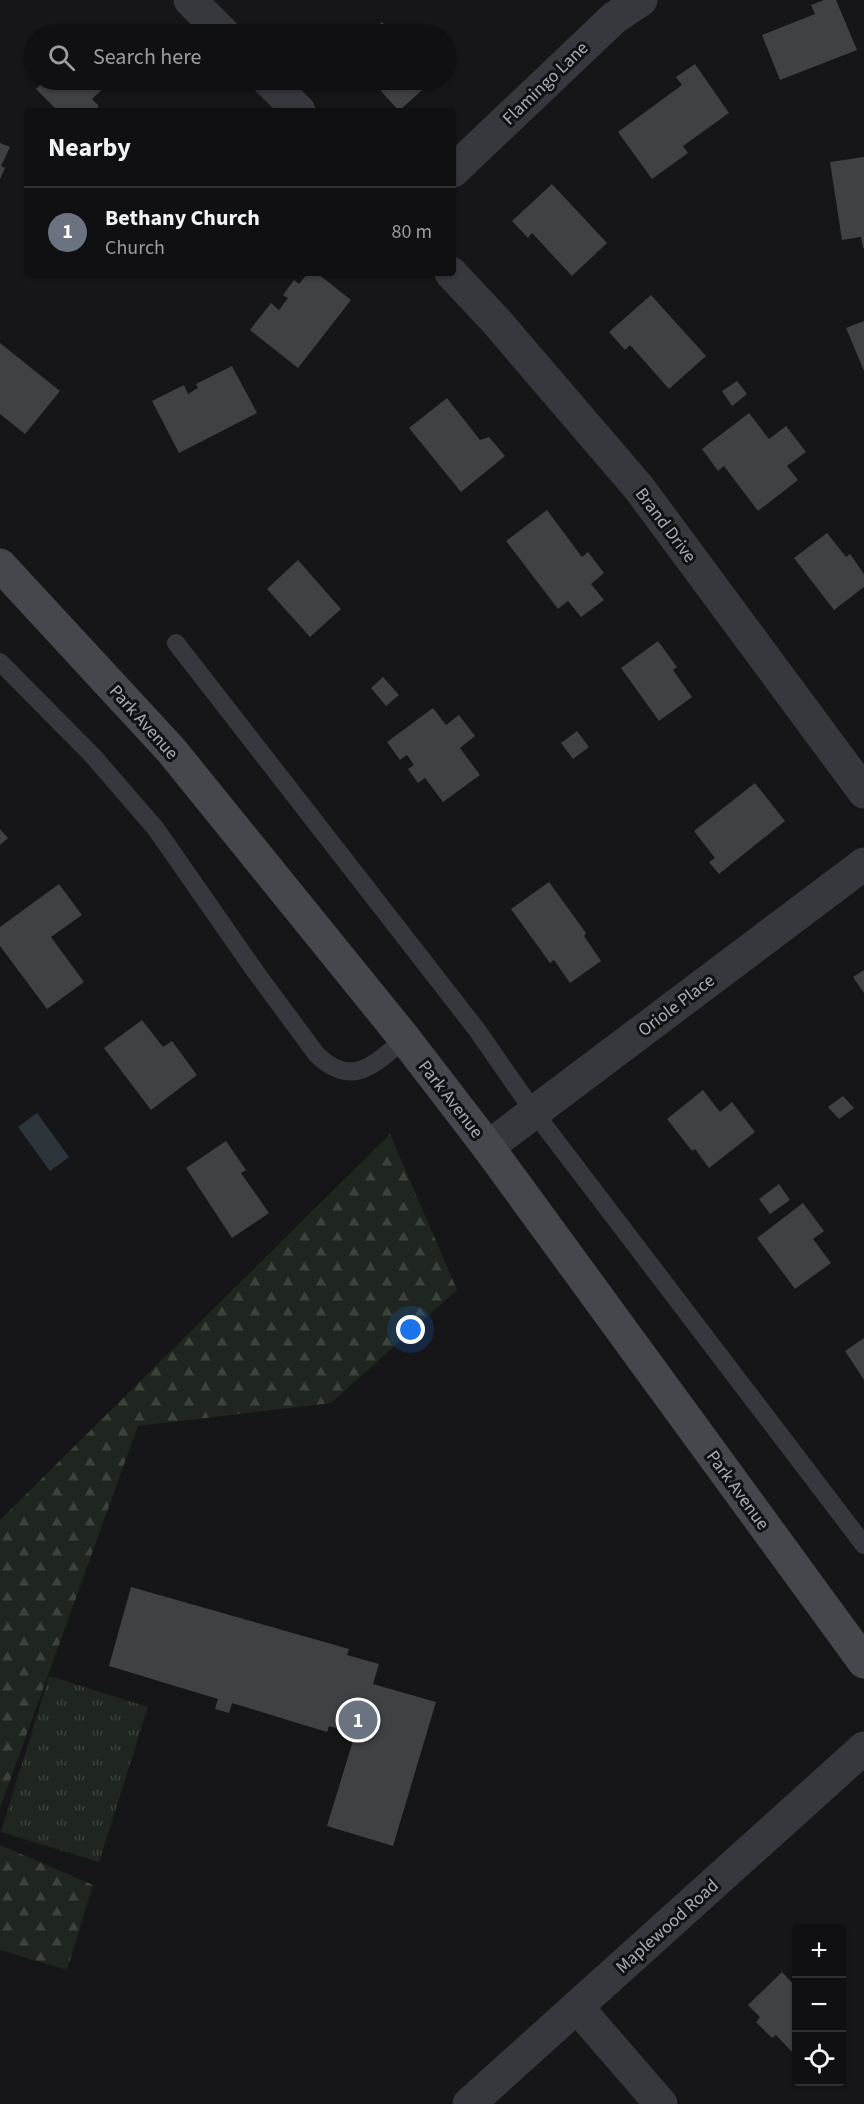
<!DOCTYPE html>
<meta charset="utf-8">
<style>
:root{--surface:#101012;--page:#1e1e20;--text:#f1f3f6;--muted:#9c9d9f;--line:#303032;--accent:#b45309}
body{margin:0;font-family:"Source Sans 3",sans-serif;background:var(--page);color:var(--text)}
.controls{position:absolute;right:18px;bottom:18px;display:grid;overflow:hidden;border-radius:6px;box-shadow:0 2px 4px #0004}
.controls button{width:54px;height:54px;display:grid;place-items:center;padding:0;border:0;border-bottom:2px solid var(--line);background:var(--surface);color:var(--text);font:30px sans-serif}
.you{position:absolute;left:411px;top:1330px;width:21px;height:21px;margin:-15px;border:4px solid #fff;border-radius:50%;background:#1a73e8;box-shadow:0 0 0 9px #1a73e833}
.badge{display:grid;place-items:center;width:39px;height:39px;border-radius:50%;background:var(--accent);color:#fff;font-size:20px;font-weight:700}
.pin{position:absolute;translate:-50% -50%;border:3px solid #fff;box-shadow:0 2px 6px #0006}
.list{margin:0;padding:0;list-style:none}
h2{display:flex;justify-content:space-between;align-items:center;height:78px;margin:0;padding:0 24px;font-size:26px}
h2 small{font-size:20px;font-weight:400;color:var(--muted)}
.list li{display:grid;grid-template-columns:39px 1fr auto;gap:18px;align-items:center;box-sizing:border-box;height:90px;padding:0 24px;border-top:2px solid var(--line)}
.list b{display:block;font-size:22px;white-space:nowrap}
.list p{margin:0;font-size:20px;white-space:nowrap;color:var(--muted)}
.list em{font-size:20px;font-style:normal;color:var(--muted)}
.icon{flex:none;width:33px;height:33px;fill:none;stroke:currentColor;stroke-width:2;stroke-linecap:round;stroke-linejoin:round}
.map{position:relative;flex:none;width:864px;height:2104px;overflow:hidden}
.search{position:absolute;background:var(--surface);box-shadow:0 2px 4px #0004;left:24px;top:24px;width:432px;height:66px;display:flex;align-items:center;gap:15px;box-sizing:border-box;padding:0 21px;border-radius:33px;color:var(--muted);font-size:22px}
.panel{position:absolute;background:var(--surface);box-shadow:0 2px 4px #0004;left:24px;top:108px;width:432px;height:168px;border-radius:6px}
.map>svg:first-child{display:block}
</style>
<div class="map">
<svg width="864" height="2104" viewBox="0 0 864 2104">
<defs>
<pattern id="forest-firs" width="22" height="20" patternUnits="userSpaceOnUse" patternTransform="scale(1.5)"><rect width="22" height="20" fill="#1e261f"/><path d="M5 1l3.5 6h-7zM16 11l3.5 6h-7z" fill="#3c433d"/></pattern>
<pattern id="park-tufts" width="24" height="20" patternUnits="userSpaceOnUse" patternTransform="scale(1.5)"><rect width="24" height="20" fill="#1e261f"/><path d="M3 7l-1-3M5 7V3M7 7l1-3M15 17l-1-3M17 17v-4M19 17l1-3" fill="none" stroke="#3c433d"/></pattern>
</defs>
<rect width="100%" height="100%" fill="#161618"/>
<path fill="url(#forest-firs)" d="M390,1134L457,1290L331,1403L138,1426L0,1808V1520Z
M0,1845L93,1885L67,1970L0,1950Z"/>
<path fill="url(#park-tufts)" d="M49,1676L148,1707L99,1862L1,1832Z"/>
<path fill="#2c353c" d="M37,1113L69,1157L50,1171L18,1127Z"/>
<path fill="#404145" d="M824,0H836L857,50L780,80L762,35L815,14L811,5Z
M382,22L393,34H368Z
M98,28L104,34H91Z
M695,64L729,113L683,146L688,153L652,179L618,132L682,85L676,77Z
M45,80H112L92,99L99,106L94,111H58L36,89Z
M371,80H433L399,111Z
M0,143L10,147L1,166L5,168L0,179Z
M864,157V248H863L861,237L842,240L830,162Z
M552,184L607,243L572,276L532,233L528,238L512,221Z
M308,273H317L351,300L298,368L250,330L271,303L279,310L288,298L283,295L294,280L299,284Z
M651,295L706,356L669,389L630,345L625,350L609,332Z
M864,321V371L846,328Z
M0,343L60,391L25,434L0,414Z
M232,366L257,413L179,453L152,401L184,385L188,394L198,388L196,384Z
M737,381L747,394L732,406L722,391Z
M447,398L480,440L489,437L505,456L461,492L409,428Z
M749,413L769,439L786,426L806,452L787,466L798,480L758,511L724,466L718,471L702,449Z
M547,510L582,557L588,552L604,573L591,584L604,600L581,617L568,601L558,609L506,541Z
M827,533L846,557L850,554L864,574V587L834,610L794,558Z
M298,560L341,609L310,637L267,589Z
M658,641L677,667L673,670L692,697L659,721L621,668Z
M383,677L399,695L386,706L371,688Z
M433,708L446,725L459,715L475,736L460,748L480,775L443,802L425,778L418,783L408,769L414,765L407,755L400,760L387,742Z
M577,731L589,747L573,759L561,743Z
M755,783L785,821L719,874L709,862L715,858L694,831Z
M0,829L8,838L0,845Z
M549,882L586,933L584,936L601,961L570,983L554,960L550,963L511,909Z
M59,884L82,915L51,937L84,982L47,1009L0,946V927Z
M864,970V993L853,977Z
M142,1020L163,1047L172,1041L197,1075L151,1110L104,1048Z
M703,1090L720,1112L732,1102L755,1132L709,1168L695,1149L692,1151L667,1119Z
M843,1096L854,1108L839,1119L828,1107Z
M226,1141L246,1170L241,1173L269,1213L232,1238L186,1168Z
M779,1184L790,1200L770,1214L759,1199Z
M803,1203L824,1231L813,1239L831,1263L795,1289L757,1238Z
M864,1338V1380L845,1351Z
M131,1587L349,1649L347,1655L379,1664L373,1684L436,1702L393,1846L327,1826L355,1734L329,1726L327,1732L232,1703L229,1713L215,1709L218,1699L109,1666Z
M782,1972L796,1987V2048L792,2052L776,2035L772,2038L756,2022L760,2017L748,2005Z"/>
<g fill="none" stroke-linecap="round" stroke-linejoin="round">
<path stroke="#37383d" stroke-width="18" d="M176,643L477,1030L534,1112L864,1545
M0,662L93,756L156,829L255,971L317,1055C353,1089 374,1064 405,1039"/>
<path stroke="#37383d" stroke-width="33" d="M190,0L224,34
M268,80L299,111
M453,171L614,18L641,0
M451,273L496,321L639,488L864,792
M488,1147L864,864
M577,2007L661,2104"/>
<path stroke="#37383d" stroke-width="33" d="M469,2104L864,1748"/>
<path stroke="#45474d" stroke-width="33" d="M0,565L171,750L405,1039L488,1147L864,1662"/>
</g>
<g text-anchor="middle" stroke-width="6" stroke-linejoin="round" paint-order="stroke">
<g font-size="18" fill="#a8adb8" stroke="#111113">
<text transform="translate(545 83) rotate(-44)" y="6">Flamingo Lane</text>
<text transform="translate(666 525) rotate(53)" y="6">Brand Drive</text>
<text transform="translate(144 722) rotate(48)" y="6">Park Avenue</text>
<text transform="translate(676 1005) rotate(-37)" y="6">Oriole Place</text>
<text transform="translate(451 1099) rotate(52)" y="6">Park Avenue</text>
<text transform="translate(738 1490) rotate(54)" y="6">Park Avenue</text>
<text transform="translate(667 1926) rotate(-42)" y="6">Maplewood Road</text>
</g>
</g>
</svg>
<div class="controls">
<button>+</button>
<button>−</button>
<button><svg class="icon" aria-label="locate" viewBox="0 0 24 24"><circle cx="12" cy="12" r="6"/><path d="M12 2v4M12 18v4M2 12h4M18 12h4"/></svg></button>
</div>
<div class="you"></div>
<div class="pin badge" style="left:358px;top:1720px;background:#6b7280">1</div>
<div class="search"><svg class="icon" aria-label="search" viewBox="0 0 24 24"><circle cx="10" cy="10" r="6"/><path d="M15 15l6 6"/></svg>Search here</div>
<section class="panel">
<h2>Nearby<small></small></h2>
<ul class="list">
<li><span class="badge" style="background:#6b7280">1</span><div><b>Bethany Church</b><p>Church</p></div><em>80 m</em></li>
</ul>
</section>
</div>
